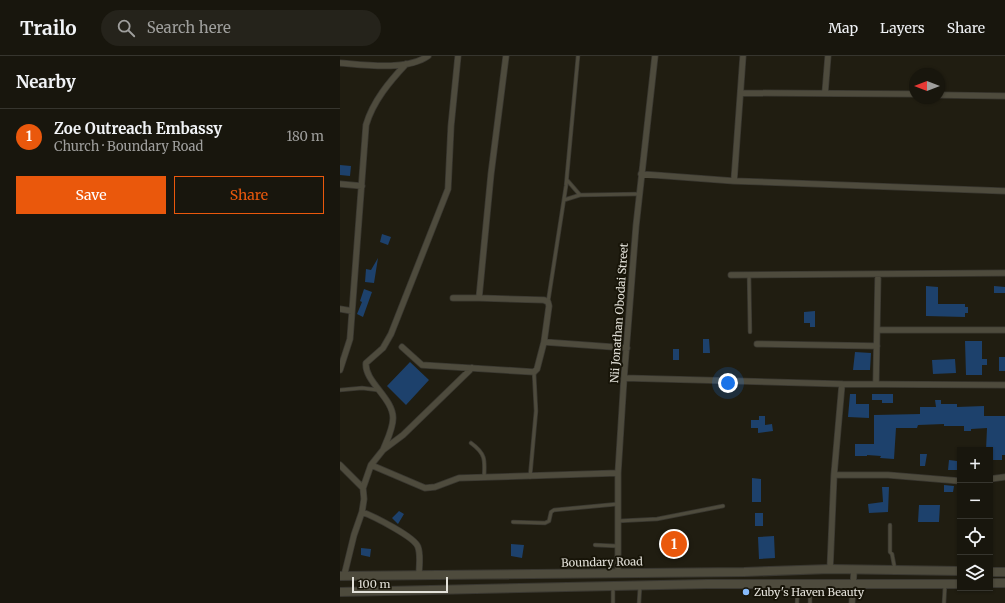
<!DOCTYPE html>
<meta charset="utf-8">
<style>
:root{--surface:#18160d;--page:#25231b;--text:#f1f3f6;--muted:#9f9f9d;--line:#36352e;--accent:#ea580c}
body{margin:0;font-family:Merriweather,serif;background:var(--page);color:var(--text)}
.controls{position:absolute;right:12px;bottom:12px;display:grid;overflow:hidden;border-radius:0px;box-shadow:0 1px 3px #0004}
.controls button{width:36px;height:36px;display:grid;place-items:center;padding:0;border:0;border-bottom:1px solid var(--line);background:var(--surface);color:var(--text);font:20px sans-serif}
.compass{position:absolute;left:569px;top:12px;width:36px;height:36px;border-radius:50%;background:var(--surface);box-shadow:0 1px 3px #0004;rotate:270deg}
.scale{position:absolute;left:12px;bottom:10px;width:96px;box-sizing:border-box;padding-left:4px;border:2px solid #e3e1d9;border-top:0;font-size:11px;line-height:14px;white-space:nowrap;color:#e3e1d9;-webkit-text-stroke:3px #171408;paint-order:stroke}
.you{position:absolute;left:388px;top:327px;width:14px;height:14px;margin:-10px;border:3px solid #fff;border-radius:50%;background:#1a73e8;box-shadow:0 0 0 6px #1a73e833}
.badge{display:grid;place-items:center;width:26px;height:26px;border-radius:50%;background:var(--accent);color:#fff;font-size:13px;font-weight:700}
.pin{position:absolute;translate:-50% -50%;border:2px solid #fff;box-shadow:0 1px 4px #0006}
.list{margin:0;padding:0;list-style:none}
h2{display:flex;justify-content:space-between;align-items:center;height:52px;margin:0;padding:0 16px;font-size:17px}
h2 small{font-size:13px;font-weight:400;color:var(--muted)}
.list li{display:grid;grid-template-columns:26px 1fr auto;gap:12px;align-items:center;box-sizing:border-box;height:56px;padding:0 16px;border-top:1px solid var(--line)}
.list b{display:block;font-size:15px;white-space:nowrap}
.list p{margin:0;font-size:13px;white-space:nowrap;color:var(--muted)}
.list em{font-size:13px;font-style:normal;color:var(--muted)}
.actions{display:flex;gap:8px;padding:12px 16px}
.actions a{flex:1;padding:9px 0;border:1px solid var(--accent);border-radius:0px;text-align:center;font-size:14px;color:var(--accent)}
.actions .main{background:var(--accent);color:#fff}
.icon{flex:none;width:22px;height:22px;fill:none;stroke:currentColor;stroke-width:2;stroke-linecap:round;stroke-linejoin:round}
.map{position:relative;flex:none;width:665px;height:547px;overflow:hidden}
header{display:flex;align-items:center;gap:24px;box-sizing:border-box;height:56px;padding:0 20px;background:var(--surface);border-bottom:1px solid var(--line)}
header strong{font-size:19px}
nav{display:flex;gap:22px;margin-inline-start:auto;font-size:14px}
.search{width:280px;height:36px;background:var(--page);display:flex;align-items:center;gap:10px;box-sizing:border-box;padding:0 14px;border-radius:22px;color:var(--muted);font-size:15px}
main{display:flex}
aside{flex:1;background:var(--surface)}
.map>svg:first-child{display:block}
</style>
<header>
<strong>Trailo</strong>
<div class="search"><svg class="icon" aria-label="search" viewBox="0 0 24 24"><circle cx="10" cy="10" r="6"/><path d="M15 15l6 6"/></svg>Search here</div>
<nav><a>Map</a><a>Layers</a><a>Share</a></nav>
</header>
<main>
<aside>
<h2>Nearby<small></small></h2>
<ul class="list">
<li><span class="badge">1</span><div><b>Zoe Outreach Embassy</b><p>Church · Boundary Road</p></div><em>180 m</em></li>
</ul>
<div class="actions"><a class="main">Save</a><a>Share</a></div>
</aside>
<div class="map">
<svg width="665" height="547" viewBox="0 0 665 547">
<rect width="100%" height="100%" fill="#201d11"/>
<path fill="#1d416c" d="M0,109L11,110L10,120L0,119Z
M42,178L51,181L48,189L40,186Z
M38,202L34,227L25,226L26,213L31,214Z
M586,230L598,231V248H625V251H628V257H625V261L586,260Z
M654,230L665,231V237H654Z
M24,233L32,236L23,261L17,258L22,246L20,245Z
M475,255V271H470V267H464V256Z
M363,283H369L370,297H363Z
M625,285H642V303H647V309H642V319H626Z
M333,293H339V304H333Z
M515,296L531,297L530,314H513Z
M659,301H665V315H659Z
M615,303L616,317L593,318L592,304Z
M70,306L89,324L66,349L47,330Z
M510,338H516V348H529V362L508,361Z
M532,338H553V347H542V344H532Z
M595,344H601V348H617V351L644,350V360H665V399H662V404H651L650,394H646L647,372L631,373V375H624V370H604V368L578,369L577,372H556L554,403L540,402L541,400L527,399V400H515V388H534V359L580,358V351H596Z
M419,360H425V369L432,368L433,375L418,377V372H411V364H419Z
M580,398H587L585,410H580Z
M609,404L617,405V414H608Z
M412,422L421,423V446H412Z
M604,429L614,430L613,436H604Z
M542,431H549L548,456L529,457L528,448L543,446Z
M579,449H600L599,466H578Z
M59,455L64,458L58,468L52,462Z
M415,457H423V470H415Z
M434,480L435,502L419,503L418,481Z
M171,488L184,489L182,502L171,500Z
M21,492L31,493L30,501L21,499Z"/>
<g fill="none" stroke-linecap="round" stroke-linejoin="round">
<g stroke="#3a3831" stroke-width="4.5">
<path id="service" d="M240,139L299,138
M224,144L240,139L227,124
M409,219L410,276
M208,246L226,130L238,0
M0,334L22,332L38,334
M131,387C146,398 145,404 144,422
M190,421L196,355L194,316
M278,465L317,463L383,450
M173,466L205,467L209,465L211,456L214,454L278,448
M550,469V496L552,498L555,514
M255,489L277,490
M273,547V530
M299,547L300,530
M457,547L458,529
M470,547V530
M604,547L605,529"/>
</g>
<g stroke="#3a3831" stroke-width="7">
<path id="minor" d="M166,0L151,118L139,242L204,244L208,246L209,250L204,286
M0,7C25,9 67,15 88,0
M402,37L575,38
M485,37L488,0
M599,39L665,40
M301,118L394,125L665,135
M394,125L403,0
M0,128L22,130
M391,219L665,217
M113,242H139
M0,253L12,255
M537,274H665
M417,288L537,290
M62,291L82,309L194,316L197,313L204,286L287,292
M0,314L10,283L26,69C33,45 50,25 66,8
M284,322L502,328L665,329
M536,327L538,218
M43,394C47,384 53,373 53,362C53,342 24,325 26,307L43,292L51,278L108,133L111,70L118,0
M0,409L23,432
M31,409L85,432L95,431L119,422L278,417
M494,419H548L620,425
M650,423L665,421
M22,456C33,460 75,481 78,491C81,499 79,511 79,519
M490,513L494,419L502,328
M278,517V417L284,322L296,170L315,0
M4,520L14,479L22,456L24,443L23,432L31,409L43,394L63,379L132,312
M512,547L514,514"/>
</g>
<g stroke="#3a3831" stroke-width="10">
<path id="secondary" d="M650,516H665
M0,520L404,516L490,513L620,515
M650,527H665
M0,536L367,528H620"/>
</g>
<use href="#service" stroke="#4e4b3d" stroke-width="3"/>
<use href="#minor" stroke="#4e4b3d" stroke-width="5.5"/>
<use href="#secondary" stroke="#4e4b3d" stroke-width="8"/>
</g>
<circle fill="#87bbfb" stroke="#171408" stroke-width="1.5" cx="406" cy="536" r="4"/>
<g text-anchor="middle" stroke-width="4" stroke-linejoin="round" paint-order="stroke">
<g font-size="11" fill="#e3e1d9" stroke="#171408">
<text transform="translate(279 257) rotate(-86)" y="4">Nii Jonathan Obodai Street</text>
<text transform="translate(262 506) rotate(-1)" y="4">Boundary Road</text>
</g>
<g font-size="11" fill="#e3e1d9" stroke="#171408" text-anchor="start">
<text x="414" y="540">Zuby's Haven Beauty</text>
</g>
</g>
</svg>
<div class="controls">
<button>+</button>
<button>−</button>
<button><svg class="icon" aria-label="locate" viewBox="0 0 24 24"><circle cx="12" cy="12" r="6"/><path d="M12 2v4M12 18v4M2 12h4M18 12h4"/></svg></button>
<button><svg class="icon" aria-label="layers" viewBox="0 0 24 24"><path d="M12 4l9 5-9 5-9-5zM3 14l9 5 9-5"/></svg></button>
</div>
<svg class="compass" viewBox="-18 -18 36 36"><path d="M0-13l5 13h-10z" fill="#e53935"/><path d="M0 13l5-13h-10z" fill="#9f9f9d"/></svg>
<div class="scale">100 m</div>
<div class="you"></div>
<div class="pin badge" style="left:334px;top:488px">1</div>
</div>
</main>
